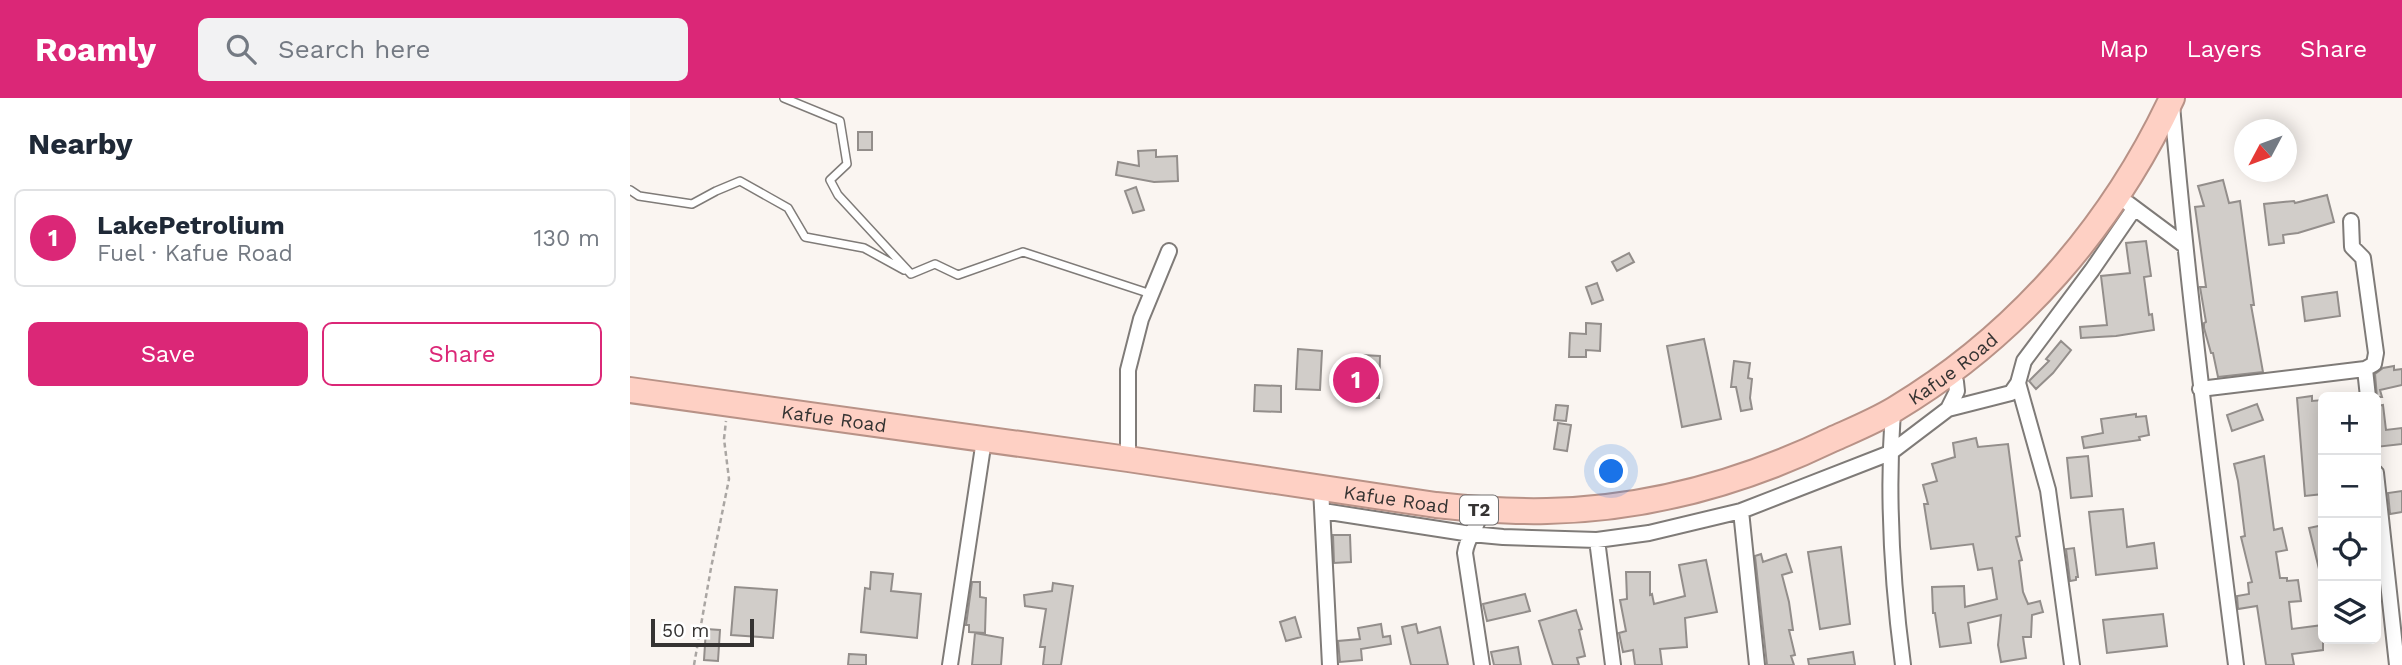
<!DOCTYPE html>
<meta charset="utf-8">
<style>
:root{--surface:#fff;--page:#f2f2f3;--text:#1f2937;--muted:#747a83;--line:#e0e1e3;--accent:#db2777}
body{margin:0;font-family:"Work Sans",sans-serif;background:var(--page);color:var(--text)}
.controls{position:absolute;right:21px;bottom:21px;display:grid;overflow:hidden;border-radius:10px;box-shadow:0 4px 18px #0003}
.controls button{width:63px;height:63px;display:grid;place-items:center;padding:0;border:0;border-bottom:2px solid var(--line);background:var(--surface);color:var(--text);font:35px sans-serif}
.compass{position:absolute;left:1604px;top:21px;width:63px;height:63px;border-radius:50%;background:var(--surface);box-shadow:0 4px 18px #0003;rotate:229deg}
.scale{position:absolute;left:21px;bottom:18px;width:103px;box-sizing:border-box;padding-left:7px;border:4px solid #353332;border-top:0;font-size:19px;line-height:24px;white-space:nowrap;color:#353332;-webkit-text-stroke:5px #fff;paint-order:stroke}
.you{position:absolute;left:982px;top:374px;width:24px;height:24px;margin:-18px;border:5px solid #fff;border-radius:50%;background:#1a73e8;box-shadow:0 0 0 10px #1a73e833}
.badge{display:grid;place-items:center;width:46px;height:46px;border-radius:50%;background:var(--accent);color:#fff;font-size:23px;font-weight:700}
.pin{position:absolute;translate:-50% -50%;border:4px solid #fff;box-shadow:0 2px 7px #0006}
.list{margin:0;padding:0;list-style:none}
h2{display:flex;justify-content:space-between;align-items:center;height:91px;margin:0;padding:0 28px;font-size:30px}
h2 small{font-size:23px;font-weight:400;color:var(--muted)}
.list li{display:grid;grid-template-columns:46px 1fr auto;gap:21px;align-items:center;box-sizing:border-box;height:98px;margin:0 14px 14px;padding:0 14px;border:2px solid var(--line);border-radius:10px}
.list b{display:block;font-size:26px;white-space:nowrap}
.list p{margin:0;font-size:23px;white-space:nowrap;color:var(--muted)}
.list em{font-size:23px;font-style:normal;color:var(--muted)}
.actions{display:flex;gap:14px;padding:21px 28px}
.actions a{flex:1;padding:16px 0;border:2px solid var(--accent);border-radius:10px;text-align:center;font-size:24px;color:var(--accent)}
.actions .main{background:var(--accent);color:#fff}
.icon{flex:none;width:38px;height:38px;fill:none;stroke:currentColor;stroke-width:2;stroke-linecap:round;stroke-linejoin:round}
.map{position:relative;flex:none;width:1772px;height:567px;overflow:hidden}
header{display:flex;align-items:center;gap:42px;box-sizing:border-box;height:98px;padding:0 35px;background:var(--accent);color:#fff}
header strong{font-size:33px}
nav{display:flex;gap:38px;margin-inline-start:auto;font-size:24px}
.search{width:490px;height:63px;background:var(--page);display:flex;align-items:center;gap:18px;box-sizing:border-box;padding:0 24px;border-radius:10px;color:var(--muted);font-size:26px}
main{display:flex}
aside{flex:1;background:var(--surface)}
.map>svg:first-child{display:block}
</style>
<header>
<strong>Roamly</strong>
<div class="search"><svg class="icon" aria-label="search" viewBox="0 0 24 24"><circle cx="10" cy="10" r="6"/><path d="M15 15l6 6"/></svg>Search here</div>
<nav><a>Map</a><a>Layers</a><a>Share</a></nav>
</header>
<main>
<aside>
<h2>Nearby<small></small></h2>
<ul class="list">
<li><span class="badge">1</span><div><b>LakePetrolium</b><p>Fuel · Kafue Road</p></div><em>130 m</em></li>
</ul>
<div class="actions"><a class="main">Save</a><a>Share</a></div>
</aside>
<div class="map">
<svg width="1772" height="567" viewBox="0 0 1772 567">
<rect width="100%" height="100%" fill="#faf5f1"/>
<path fill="#d1cdc9" stroke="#938e8b" stroke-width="2" d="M228,34H242V52H228Z
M526,52V59L547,58L548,83L524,84L486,77L488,64L509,68L508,53Z
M1593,82L1599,105L1610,103L1624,207H1621L1633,274L1588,279L1583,255H1581L1574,230V225L1576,224L1570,189H1576L1565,109L1574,108L1568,88Z
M506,89L514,112L503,115L495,93Z
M1697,97L1704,124L1668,135L1653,137L1654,145L1639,147L1634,106L1664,103L1665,105Z
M1516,143L1521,178L1514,179L1519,217L1522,216L1524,232L1486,238L1451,240L1450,229L1477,227L1471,178L1500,175L1496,145Z
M999,155L1004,164L987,173L982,164Z
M967,185L973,202L962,206L956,189Z
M1707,194L1710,218L1675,223L1672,199Z
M956,225L971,226L970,253L956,252V259H939L940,235L956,236Z
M1074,241L1091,321L1052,329L1037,248Z
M1431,243L1441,252L1423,275L1406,291L1399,283L1419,263L1416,261Z
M668,251L692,253L690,292L666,291Z
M732,257L750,258L749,300L730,299Z
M1104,263L1120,265L1118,280L1122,281L1120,300L1122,311L1111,313L1106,289H1101Z
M1764,268V272L1772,271V287L1750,292L1752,299H1747L1745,276L1753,270Z
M625,287L651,288V314L624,313Z
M1682,298V303L1693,302V396L1675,398L1667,300Z
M1627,306L1633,322L1602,333L1597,317Z
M926,307L938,308L936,323L924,322Z
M1753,307L1756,332L1772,330V346L1746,349V308Z
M1506,316V319L1516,318L1519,337L1509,339L1510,342L1454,350L1452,339L1473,335L1471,321Z
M928,325L941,327L937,353L924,351Z
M1346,340L1348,349L1378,346L1390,438L1386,439L1392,462L1389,463L1393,494L1398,506L1410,503L1413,514L1402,517L1401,539H1393L1396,560L1371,564L1368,547L1371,517L1338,525L1341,545L1310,549L1305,515H1303L1302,489L1334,488L1335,509L1367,501L1362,470L1348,472L1343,446L1301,451L1294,406H1298L1293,387L1307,383L1302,366L1325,359L1323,345Z
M1458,358L1462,398L1441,400L1437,360Z
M1634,358L1644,432L1652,430L1657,452L1646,454L1650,480H1657V483L1668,482L1671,503L1659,504L1662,531L1693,527V552L1662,556L1664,567H1636L1627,508L1608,511L1607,498L1619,496L1618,485L1622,484L1611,439L1615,438L1608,383L1604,366Z
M1772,393V414L1760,416L1758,395Z
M1493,411L1497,449L1524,445L1527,470L1466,477L1459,414Z
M1693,427V470L1689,471L1679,430Z
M703,437H720L721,464L704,465Z
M1211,449L1220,526L1190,531L1178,454Z
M1444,450L1448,479H1446V482L1440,483L1436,451Z
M1131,456L1133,464L1156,456L1162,474L1152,477L1159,504L1163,532H1159L1165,557L1161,558L1164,567H1137L1125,458Z
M1076,462L1087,514L1055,520L1057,549L1030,551L1032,567H1005L1003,552L993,554L989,535L996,533L990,502L997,501L996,474H1020V497L1022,496L1024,506L1055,498L1049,467Z
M241,474L263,476L261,493L291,496L287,540L231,534L235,490L240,491Z
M342,484H350V499L356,500L355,535L339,534V527H336Z
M423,485L443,488L431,567H413L415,549H410L416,511L395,508L394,497L422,493Z
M105,489L147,492L143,540L101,537Z
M895,496L900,513L857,523L853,506Z
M946,512L952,531L949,532L955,558L947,560L949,567H923L909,523Z
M1533,516L1537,548L1477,555L1473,522Z
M665,519L671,539L656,543L650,524Z
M751,526L753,539L760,538L761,546L731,551L732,562L710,564L708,543L730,541L728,530Z
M786,526L788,535L810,529L818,567H781L772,529Z
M76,531L90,532L88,563L74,562Z
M345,535L373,540L371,567H342Z
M888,549L891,567H864L861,554Z
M1223,554L1225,567H1179L1178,561Z
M219,556L236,557V567H218Z"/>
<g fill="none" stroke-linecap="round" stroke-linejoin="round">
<g stroke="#7f7b78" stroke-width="10">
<path id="service" d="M154,0L210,23L217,66L200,82L208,97L281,176L305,166L328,177L393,154L521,196
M0,92L9,98L62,106L86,93L110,83L158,110L175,139L234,150L274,172"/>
</g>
<g stroke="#7f7b78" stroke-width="18">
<path id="minor" d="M1542,7C1558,194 1582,380 1606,567
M1499,106L1554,147
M1735,271L1738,299
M1388,285L1418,392L1442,567
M1570,291L1735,271L1744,266L1746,255L1733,160L1722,149L1721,123
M1318,311L1381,295L1388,285L1394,263L1462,172L1504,111
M1263,312C1257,396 1262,484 1273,567
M498,361V272L511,221L539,153
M1746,375L1767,567
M691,390L700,567
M851,412C848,430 837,438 835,455L852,567
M693,413L841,436L873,439L967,442L1019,435L1111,413L1260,355L1318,311L1327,293L1326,284L1321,272
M1111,413L1127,567
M967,442L983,567
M320,567L354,342"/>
</g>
<g stroke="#b89287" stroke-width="28">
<g id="trunk">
<path id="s1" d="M0,292L498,361L806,407C843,411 880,414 917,413C1016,411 1114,384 1203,341C1223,332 1245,323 1265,311C1387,238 1482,128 1542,0"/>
</g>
</g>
<path stroke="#aaa6a3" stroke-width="2.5" stroke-dasharray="5 3.5" stroke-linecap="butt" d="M64,567L81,470L99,381L94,341L96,323"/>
<use href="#service" stroke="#fff" stroke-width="7"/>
<use href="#minor" stroke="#fff" stroke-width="14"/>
<use href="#trunk" stroke="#fed0c4" stroke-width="24"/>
</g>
<g text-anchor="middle" stroke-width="5" stroke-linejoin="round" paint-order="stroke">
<rect fill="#fff" stroke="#727070" stroke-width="2" x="830" y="397.5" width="38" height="29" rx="5"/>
<g font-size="18" font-weight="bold" fill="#353332">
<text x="849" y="418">T2</text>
</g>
<g font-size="19" fill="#353332" stroke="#fff">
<text dy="7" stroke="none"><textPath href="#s1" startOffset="1362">Kafue Road</textPath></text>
<text dy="7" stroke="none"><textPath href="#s1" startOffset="206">Kafue Road</textPath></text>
<text dy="7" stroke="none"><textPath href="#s1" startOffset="774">Kafue Road</textPath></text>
</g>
</g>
</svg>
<div class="controls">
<button>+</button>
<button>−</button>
<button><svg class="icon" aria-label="locate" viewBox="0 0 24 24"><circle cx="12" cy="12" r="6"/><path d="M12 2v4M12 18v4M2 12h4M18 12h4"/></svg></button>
<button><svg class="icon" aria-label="layers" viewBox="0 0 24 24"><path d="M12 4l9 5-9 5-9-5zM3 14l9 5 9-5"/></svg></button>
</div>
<svg class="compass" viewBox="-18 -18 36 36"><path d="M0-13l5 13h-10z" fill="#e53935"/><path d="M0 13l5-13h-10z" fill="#747a83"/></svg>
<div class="scale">50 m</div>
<div class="you"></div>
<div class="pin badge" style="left:726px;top:282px">1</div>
</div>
</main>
